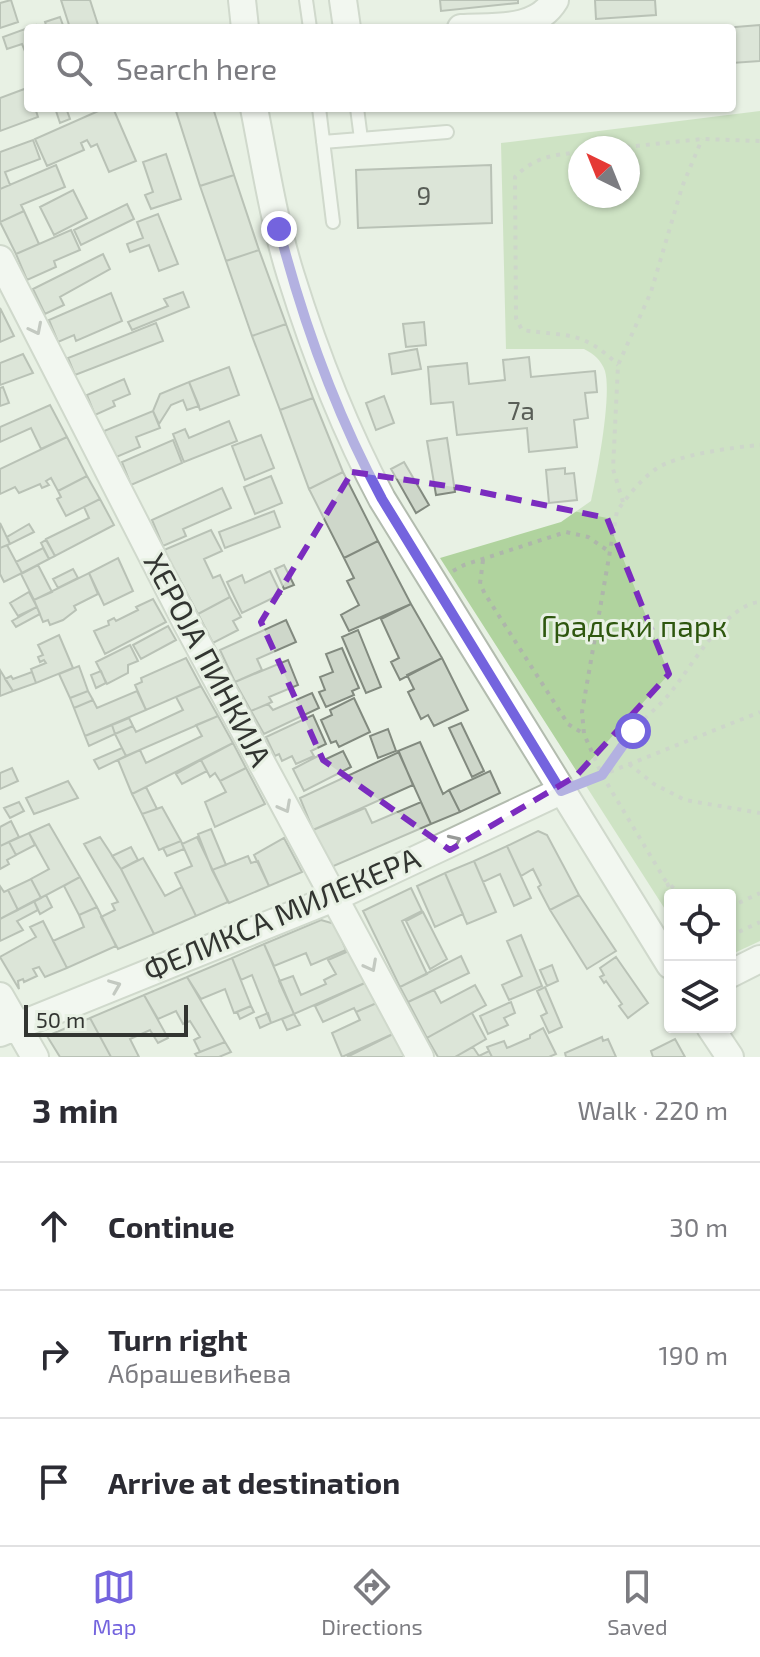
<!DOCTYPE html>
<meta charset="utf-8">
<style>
:root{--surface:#fff;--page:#f2f2f3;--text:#2b2b33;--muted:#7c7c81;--line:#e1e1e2;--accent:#7464de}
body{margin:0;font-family:"Exo 2",sans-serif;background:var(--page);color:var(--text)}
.controls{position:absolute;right:24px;bottom:24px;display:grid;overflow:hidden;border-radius:8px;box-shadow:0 2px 6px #0004}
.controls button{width:72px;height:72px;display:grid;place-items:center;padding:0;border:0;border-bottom:2px solid var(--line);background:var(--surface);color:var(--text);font:40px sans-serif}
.compass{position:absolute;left:568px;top:136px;width:72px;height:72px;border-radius:50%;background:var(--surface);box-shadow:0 2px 6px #0004;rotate:317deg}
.scale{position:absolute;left:24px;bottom:20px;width:164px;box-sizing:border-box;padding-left:8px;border:4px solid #323531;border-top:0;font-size:22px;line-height:28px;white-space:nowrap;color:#323531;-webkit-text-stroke:6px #e8f1e4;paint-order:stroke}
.stop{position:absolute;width:24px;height:24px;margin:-18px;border:6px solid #7464de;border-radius:50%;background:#fff}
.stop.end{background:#7464de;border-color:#fff;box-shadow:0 2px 8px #0008}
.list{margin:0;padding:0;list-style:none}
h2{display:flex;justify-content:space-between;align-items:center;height:104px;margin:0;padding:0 32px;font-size:34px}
h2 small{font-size:26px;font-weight:400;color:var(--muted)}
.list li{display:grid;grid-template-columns:52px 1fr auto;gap:24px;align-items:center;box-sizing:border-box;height:128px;padding:0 32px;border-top:2px solid var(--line)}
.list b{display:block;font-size:30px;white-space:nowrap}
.list p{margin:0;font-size:26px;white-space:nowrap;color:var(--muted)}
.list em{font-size:26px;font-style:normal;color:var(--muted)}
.icon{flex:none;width:44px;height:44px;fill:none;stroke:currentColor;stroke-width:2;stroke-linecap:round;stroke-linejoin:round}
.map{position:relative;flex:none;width:760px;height:1057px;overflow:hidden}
.search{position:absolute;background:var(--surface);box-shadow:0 2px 6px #0004;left:24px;right:24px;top:24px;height:88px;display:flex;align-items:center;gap:20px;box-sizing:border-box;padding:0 28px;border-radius:8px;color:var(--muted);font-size:30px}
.sheet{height:488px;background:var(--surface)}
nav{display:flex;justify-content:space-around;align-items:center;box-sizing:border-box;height:112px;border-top:2px solid var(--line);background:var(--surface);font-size:22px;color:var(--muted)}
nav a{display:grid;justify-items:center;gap:4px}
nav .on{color:var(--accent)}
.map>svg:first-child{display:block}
</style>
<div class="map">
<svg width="760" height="1057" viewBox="0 0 760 1057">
<rect width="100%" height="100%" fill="#e8f1e4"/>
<path fill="#b0d39e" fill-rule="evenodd" d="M760,111V941L730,955V895H670V917L440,558L561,522L591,501C597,474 612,396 605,371C601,360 594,354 584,349H506L501,143ZM580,148H628V196H580Z"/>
<path fill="#ced7ca" stroke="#828a7f" stroke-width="2" d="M11,0L18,22L0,28V3Z
M61,0H90L99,28H70Z
M440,0H518V3L441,11Z
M595,0H655L656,15L596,19Z
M60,17L64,28H47L45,22Z
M36,25L37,28H28V59L22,44L7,49L3,37Z
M760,25V61L732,63V28H723Z
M27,88L28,108H35L38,117L0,131V98Z
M55,108H66L70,119L60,123Z
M105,108H113L136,161L109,172L97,144L91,147L87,140L81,143L84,150L47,166L35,139Z
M184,108H213L234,175L200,186L176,111Z
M33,140L40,159L5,172L10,185L0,189V152Z
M166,154L181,199L151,209L145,195L153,192L143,162Z
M56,165L65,187L21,205L24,211L0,222V189Z
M491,165L492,223L358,228L356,170Z
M234,175L259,250L226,261L200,186Z
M73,190L87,218L54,235L40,207Z
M127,204L134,219L81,245L74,230Z
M24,211L39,244L16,254L0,222Z
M158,214L178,264L159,271L149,245L130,252L127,244L143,238L137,222Z
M71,230L80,250L54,261L56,267L27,280L16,254Z
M259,250L286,324L252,336L226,261Z
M103,254L110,269L60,297L64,305L45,314L33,289Z
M183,292L189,307L132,330L128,322L168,306L164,299Z
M111,293L122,321L76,341L74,335L58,342L49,320Z
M0,308L14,336L0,342Z
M424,322L426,345L406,347L403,324Z
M156,323L163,341L75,375L68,358Z
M286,324L313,398L280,410L252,336Z
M417,349L421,369L392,374L389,354Z
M23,354L33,373L0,385V363Z
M529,357L531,377L595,371L597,392L585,393L588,418L574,420L577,447L529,452L527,428L457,435L453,402L431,404L428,367L467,363L469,384L505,380L503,360Z
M229,367L239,395L200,410L189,382Z
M124,379L130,394L113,401L115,406L95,415L87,395Z
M189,382L199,406L187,410L183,400L171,405L159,424L153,411L160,394Z
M3,387L9,403L0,406V388Z
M384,396L394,423L376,430L366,403Z
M313,398L343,472L309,489L280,410Z
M50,405L67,437L41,449L31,428L0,442V427Z
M153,411L160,428L136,437L140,447L114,458L104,431Z
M229,421L237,441L184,462L173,434L185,429L189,438Z
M261,435L274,468L245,480L232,446Z
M67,437L87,476L58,491L51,478L46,481L49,485L42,488L40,484L19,493L15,487L0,494V469Z
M447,438L455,492L436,495L427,441Z
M173,440L182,463L131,485L122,462Z
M404,462L429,505L416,513L391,469Z
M565,468V474L574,473L577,500L549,503L546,470Z
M343,472L378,541L344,558L309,489Z
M87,476L100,499L66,516L57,499L61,497L58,491Z
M271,476L282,503L255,514L244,487Z
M222,488L231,508L183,529L186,536L163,546L152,520Z
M100,499L114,525L55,556L46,539L89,518L84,507Z
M274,511L280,527L225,548L219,532Z
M0,523L10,544L0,548Z
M29,524L34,532L10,544L7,537Z
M211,530L222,551L204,559L213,578L220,575L230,597L198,614L164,550Z
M46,540L55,556L49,559L41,543Z
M378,541L411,604L349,631L341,615L359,605L347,581L354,578L344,558Z
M7,545L22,573L4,582L0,574V548Z
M43,548L49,559L22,573L16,562Z
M118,558L133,591L104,605L89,573Z
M38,565L52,592L34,600L21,574Z
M284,565L294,585L284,589L275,569Z
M73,569L78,578L58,588L53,579Z
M270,571L281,594L242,613L227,582L242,575L245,583Z
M89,573L98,594L74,606L76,610L63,620L50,625L48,620L43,622L34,600Z
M29,592L37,607L18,616L10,603Z
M230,597L241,617L233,621L238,630L213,643L198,614Z
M153,599L166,622L105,654L94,631L109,625L108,621L114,618L116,621L138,610L136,607Z
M411,604L442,658L400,680L391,662L399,658L381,619Z
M37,607L40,614L16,627L12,621Z
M286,620L296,642L257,659L262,670L235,682L220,650Z
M168,626L176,640L141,659L133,645Z
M358,630L381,687L366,693L342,637Z
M59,635L73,668L36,683L31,669L46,663L44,660L40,662L38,657L43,655L38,645Z
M130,645L138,661L128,665V673L107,684L96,662Z
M342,648L359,688L352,691L354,695L326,707L319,692L325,690L320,677L333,672L326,654Z
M186,658L201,686L146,710L135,685L142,682L141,678Z
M442,658L468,710L434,726L428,715L421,719L408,692L414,689L407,675Z
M288,660L298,685L269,697L272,702L251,711L235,682Z
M79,666L88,691L70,698L59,674Z
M0,670L13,691L0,696Z
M101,671L106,683L96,688L91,675Z
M32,672L36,683L13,691L5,679L11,676L13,679Z
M201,686L218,716L126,756L115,734L133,726L136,732L183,710L176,697Z
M88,691L93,700L74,708L70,698Z
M137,691L146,710L85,736L74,708L93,700L97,708Z
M312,693L319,708L264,734L251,711L268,704L273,710Z
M354,698L370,732L339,747L336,741L331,743L321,720L332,715L330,710Z
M313,715L326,744L311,751L314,756L296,764L292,756L282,761L279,754L275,756L266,737Z
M218,716L233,743L132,794L118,760L140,750L146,763L202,736L196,725Z
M129,718L133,726L115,734L112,725Z
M461,723L484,771L472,777L449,728Z
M112,725L115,734L89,746L85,736Z
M388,729L396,751L378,758L370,736Z
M420,742L443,794L449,790L460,812L431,824L398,751Z
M233,743L246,768L220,781L215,773L210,777L201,760Z
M122,748L126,756L99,769L94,760Z
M343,751L351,767L304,791L293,769L322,754L324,760Z
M399,752L413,785L313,830L300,798Z
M201,760L207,771L182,784L176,774Z
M12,768L18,781L0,789V773Z
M246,768L265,804L215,827L205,802L226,792L220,781Z
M490,771L500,793L460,812L449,790Z
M68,781L78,798L34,814L26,798Z
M146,787L157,809L142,814L132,794Z
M19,802L24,811L10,818L4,808Z
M421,802L431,824L329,868L313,830L365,808L372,823Z
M162,807L181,841L159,850L142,814Z
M11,821L19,837L0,846V827Z
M49,824L80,877L41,898L31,879L49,869L29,833Z
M211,829L226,865L212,870L198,834Z
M538,831L547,835L579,895L550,910L538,887L541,885L533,869L521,876L507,846Z
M29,833L35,845L16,855L9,842Z
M100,837L121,869L154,934L118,949L101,917L115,910L112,904L118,902L84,844Z
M197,837L228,902L196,916L175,873L192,866L182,844Z
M284,838L302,872L269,886L254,855Z
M181,841L184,849L167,856L163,848Z
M9,842L16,855L7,860L9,864L0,869V846Z
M507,846L531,898L514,906L500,874L483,882L474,861Z
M131,847L138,860L121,869L112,856Z
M248,856L251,863L258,861L269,886L229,903L212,870Z
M143,858L165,896L182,887L196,916L154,934L121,869Z
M474,861L496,912L467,924L445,873Z
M445,873L463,914L435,927L417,886Z
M80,877L97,907L79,915L64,886Z
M31,879L41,898L18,910L8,890Z
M0,886L4,892L8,890L18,910L0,919Z
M411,888L422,911L402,921L427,974L400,987L363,911Z
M46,895L52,907L40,914L34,901Z
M579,895L616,951L587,969L550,910Z
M34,901L38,910L17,921L23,930L0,941V919Z
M97,907L116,946L67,968L53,941L84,927L79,915Z
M423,912L447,959L430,969L406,921Z
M321,920L335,924L346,950L311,965L306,953L274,966L264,944Z
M43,921L67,968L45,977L39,967L33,969L37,976L24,982L23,979L18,981L19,989L0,957L36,937L30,927Z
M521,935L542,986L509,1000L502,985L522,976L507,941Z
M264,944L294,1014L271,1023L252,975L241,980L232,958Z
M351,950L367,982L294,1014L279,981L293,976L301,995L326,984L324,980L336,974L328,960Z
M461,956L469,973L408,1002L400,987Z
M616,957L648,1003L628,1018L619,1006L622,1004L606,981L604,983L600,977L604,975L600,968Z
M232,958L251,1006L234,1013L225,989L201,999L187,977Z
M552,965L558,981L547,986L540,970Z
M187,977L225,1042L200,1052L194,1040L200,1037L190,1021L183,1024L176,1011L158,1019L144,995Z
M367,982L379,1002L356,1012L354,1008L323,1022L315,1006Z
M475,985L486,1005L427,1038L408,1002L434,990L441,1003Z
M545,987L562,1027L549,1033L541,1016L547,1013L537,991Z
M144,995L168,1038L158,1043L150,1030L130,1039L139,1057H111L90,1018Z
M379,1002L395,1033L342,1057L332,1033L360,1020L356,1012Z
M511,1002L515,1013L504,1018L508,1025L488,1034L480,1016Z
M251,1006L254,1012L240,1019L237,1012Z
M268,1013L271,1023L260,1028L256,1018Z
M472,1013L486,1039L455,1057H438L427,1038Z
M294,1014L300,1025L287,1030L282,1019Z
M90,1018L111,1057H60L47,1036Z
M543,1028L556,1054L549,1057H492L487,1047L504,1041L507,1048L530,1038V1035Z
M395,1033L408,1057H347Z
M602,1037L603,1041L608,1039L616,1057H566L565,1053Z
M675,1039L685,1057H653L651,1051Z
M225,1042L231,1052L219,1057H197L195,1054Z
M473,1047L479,1056L489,1051L492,1057H455Z"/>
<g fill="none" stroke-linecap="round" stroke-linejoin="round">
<g stroke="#b3bcaf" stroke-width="16">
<path id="lane" d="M306,0L310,28
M319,108L333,222
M357,108L361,139
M323,142L447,132"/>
</g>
<g stroke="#b3bcaf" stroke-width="30">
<path id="street" d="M242,0L245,28
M343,0L347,28
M461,28C493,26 536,32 555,0
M254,108C265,164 274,222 291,276C315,353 344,428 382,499L670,965
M0,259L187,624L420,1057
M730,974L760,959
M0,996L35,1057
M710,1027L730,1057
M0,1033L334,898L561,791"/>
</g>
<path stroke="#aeb6ab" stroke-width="4" stroke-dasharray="4 6" stroke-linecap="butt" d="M616,148L702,139L760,141
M580,152C553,155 534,157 515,177L516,318L522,330C569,337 582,330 618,365
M623,502L613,469L618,365L651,292L682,187L702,139
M483,560L480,584L485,594L568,724L584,734
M453,571L464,565L566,532L588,537L610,552
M629,764L654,784L685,800L760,813
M602,774C613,759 622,742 635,728C646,716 660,706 670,693C691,668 726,604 760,602
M582,783L760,712
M667,883L673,895
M681,895L665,880L602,775L584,734L582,712L617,511C628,496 640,480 656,469C675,455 735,447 760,445
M730,907L760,893
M730,936L760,922"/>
<use href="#lane" stroke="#fff" stroke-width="12"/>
<use href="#street" stroke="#fff" stroke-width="26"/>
</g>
<defs><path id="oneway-chevron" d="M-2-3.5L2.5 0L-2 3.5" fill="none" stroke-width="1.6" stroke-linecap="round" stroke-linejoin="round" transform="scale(2)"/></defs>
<g stroke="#989a98">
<use href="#oneway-chevron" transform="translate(36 329) rotate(63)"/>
<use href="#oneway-chevron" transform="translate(285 807) rotate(62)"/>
<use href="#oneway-chevron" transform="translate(455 841) rotate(-25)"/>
<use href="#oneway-chevron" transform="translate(371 966) rotate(62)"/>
<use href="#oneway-chevron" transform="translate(115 986) rotate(-22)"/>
</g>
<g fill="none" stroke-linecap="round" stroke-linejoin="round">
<path stroke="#7464de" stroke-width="10" d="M279,229C303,322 336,414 382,499L561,791L602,775L633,731"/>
</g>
<path d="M0 0H760V1057H0ZM352,472L461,488L607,518L669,674L576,776L450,850L323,760L261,622Z" fill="#e8f1e4" fill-opacity=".55" fill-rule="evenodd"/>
<path fill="none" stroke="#7b2cbf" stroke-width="6" stroke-dasharray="16 10" stroke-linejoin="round" d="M352,472L461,488L607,518L669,674L576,776L450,850L323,760L261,622Z"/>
<g text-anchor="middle" stroke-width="6" stroke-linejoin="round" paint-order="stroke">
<g font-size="26" fill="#595e57">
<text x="424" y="205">9</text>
<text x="521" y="420">7a</text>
</g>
<g font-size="30" fill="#2e570e" stroke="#e8f1e4">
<text x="634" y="637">Градски парк</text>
</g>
<g font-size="30" fill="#323531" stroke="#e8f1e4">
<text transform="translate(207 660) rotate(62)" y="10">ХЕРОЈА ПИНКИЈА</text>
<text transform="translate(282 915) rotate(-23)" y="10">ФЕЛИКСА МИЛЕКЕРА</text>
</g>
</g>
</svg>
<div class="controls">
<button><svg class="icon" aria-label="locate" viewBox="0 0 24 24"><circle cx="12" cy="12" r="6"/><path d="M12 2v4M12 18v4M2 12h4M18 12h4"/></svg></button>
<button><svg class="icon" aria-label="layers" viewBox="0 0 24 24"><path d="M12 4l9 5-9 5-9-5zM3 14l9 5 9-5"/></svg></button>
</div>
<svg class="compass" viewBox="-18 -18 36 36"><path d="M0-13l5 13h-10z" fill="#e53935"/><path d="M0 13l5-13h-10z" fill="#7c7c81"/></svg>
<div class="scale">50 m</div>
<div class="stop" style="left:633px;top:731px"></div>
<div class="stop end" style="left:279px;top:229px"></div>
<div class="search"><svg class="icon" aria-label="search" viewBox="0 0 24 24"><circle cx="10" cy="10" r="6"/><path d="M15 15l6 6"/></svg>Search here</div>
</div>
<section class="sheet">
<h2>3 min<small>Walk · 220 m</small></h2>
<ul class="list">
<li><svg class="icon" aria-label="ahead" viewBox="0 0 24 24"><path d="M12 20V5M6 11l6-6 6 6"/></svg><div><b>Continue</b></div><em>30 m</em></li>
<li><svg class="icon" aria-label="right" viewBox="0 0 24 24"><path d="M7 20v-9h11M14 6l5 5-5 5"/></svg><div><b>Turn right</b><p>Абрашевићева</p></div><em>190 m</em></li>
<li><svg class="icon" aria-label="arrive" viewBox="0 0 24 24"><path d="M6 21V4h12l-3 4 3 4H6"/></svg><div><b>Arrive at destination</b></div></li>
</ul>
</section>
<nav>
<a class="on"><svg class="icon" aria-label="map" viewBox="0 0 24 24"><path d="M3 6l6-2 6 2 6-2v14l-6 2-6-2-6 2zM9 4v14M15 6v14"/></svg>Map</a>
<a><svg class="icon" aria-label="directions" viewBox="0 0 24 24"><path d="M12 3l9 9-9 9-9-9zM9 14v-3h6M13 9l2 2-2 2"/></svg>Directions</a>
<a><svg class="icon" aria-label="saved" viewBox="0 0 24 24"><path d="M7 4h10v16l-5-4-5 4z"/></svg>Saved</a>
</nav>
